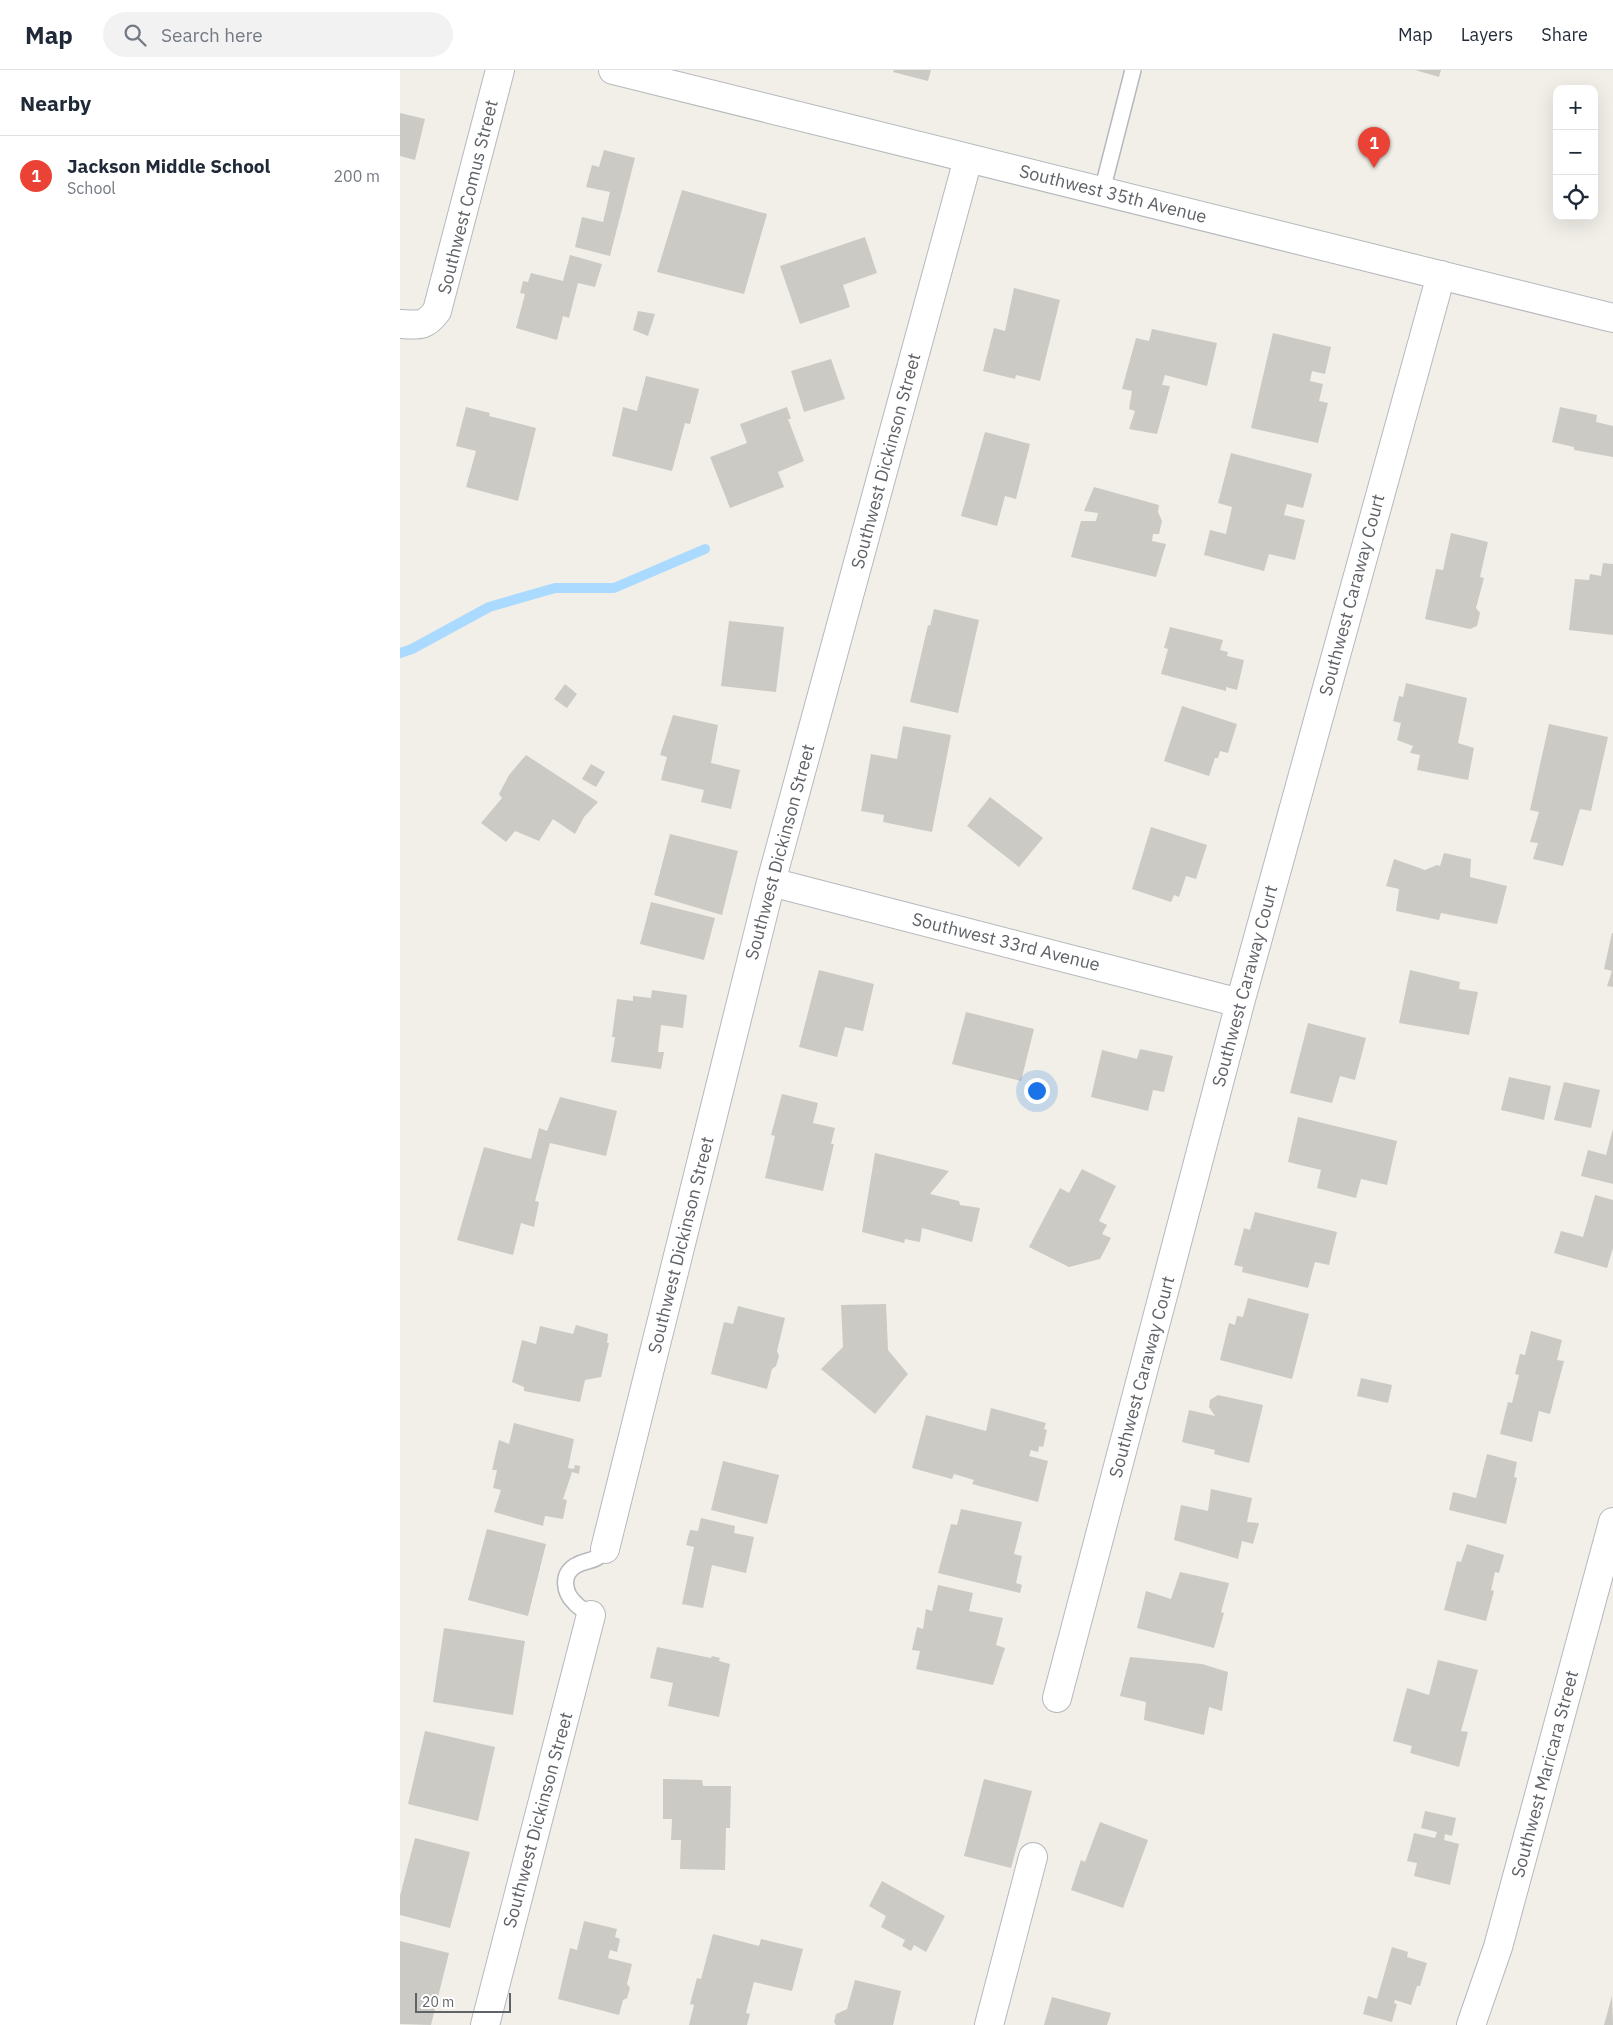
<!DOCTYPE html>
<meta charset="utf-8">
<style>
:root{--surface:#fff;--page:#f2f2f3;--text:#1f2937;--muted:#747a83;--line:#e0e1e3;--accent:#ea4335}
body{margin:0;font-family:"IBM Plex Sans",sans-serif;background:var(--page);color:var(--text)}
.controls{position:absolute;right:15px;top:15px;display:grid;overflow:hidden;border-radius:10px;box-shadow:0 5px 20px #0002}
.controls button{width:45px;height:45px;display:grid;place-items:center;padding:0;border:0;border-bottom:1px solid var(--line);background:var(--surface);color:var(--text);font:25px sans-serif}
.scale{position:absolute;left:15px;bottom:12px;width:96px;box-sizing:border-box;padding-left:5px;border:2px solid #5f6368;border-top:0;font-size:14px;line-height:18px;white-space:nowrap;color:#5f6368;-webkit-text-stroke:4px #fff;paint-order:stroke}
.you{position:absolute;left:636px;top:1020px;width:18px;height:18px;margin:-12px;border:4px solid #fff;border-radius:50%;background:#1a73e8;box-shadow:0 0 0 8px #1a73e833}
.badge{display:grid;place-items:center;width:32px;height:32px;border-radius:50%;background:var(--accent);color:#fff;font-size:16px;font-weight:700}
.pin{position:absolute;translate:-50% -41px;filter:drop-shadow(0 1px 2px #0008)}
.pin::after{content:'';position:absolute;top:26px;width:18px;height:15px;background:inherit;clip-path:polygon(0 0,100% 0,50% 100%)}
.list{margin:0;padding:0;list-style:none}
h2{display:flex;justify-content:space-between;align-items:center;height:65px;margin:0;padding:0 20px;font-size:21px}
h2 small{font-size:16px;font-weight:400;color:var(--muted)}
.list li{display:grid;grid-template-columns:32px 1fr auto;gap:15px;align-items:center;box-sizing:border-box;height:80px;padding:0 20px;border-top:1px solid var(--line)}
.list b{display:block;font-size:19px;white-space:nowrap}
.list p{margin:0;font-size:16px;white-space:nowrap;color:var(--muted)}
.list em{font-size:16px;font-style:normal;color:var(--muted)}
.icon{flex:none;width:28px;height:28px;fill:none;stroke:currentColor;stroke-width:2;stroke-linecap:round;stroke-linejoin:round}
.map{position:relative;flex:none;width:1213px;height:1955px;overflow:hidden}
header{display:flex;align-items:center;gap:30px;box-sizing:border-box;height:70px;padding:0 25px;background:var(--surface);border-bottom:1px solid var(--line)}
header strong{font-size:24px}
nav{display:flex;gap:28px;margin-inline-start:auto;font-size:18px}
.search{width:350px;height:45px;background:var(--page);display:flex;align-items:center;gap:12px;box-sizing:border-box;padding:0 18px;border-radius:28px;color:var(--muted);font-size:19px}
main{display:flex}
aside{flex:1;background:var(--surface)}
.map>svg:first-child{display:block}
</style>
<header>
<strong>Map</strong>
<div class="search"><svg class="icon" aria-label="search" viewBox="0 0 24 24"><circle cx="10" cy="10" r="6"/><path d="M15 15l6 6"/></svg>Search here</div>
<nav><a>Map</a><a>Layers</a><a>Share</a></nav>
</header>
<main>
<aside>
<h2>Nearby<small></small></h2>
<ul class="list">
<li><span class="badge">1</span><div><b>Jackson Middle School</b><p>School</p></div><em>200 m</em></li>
</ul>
</aside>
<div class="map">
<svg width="1213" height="1955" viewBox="0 0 1213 1955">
<rect width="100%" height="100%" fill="#f1efe8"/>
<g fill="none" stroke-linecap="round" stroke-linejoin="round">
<path stroke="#aadaff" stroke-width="10" d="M0,583L12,579L89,537L155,518H214L305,479"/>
</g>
<path fill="#cccac5" d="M494,0H531L528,11L493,2Z
M1015,0H1041L1039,7Z
M0,43L25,49L15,90L0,86Z
M204,80L235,88L210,186L175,177L182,147L203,152L210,122L186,117L192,95L199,97Z
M282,120L367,144L344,224L257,202Z
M465,167L477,203L443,215L450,237L400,254L380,196Z
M170,185L202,194L195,217L178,213L169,248L163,246L157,270L116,258L125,224L120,223L123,211L128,212L131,203L163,211Z
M614,218L660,230L640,311L616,305L615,309L583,301L594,258L605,261Z
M238,241L255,244L248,266L233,260Z
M752,259L817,273L807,316L765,305L762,315L770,316L757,364L729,359L735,341L729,339L732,321L722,319L736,268L749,271Z
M873,263L931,277L925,304L912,301L910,311L923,314L919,331L928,333L918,373L851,358Z
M431,289L445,329L404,342L391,301Z
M246,306L299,319L290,354L285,353L272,401L212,386L223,337L237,341Z
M66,337L90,343L89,346L136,358L118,431L66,417L76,381L56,376Z
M387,337L391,349H388L404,391L378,402L384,417L330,438L310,387L347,373L340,354Z
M1160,337L1197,345L1196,352L1213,356V387L1174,380V377L1152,372Z
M585,362L630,374L616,429L605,426L597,456L561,446Z
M831,383L912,404L903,438L887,434L884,445L905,450L895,490L869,484L864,501L804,485L810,460L826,464L832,437L818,433Z
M694,417L759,435L758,442L762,451L759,464H753L752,471L766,474L756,507L671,487L681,451H696L698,443L684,441Z
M1051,463L1088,472L1080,507L1084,508L1076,538L1080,543L1077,556L1070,559L1025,549L1036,499L1043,500Z
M1203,493L1213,494V565L1169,560L1175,509L1189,510L1190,504L1201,506Z
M534,539L579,550L558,643L510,632L528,555L530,556Z
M329,551L384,557L376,622L321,616Z
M770,557L823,570L820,580L828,582L827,586L844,590L837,620L826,617V621L761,604L768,579L764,578Z
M1006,613L1067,628L1058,673L1074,678L1068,710L1017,700L1020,685L1010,683L1013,676L997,670L1001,653L993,651L999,626L1003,627Z
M165,614L177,624L167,638L154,629Z
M782,636L837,654L828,683L820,681L818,688H815L809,706L764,691Z
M273,645L318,655L311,693L340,700L331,739L301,732L304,720L261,710L267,687L260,685Z
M1149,654L1208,667L1191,741L1180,739L1163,796L1133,789L1138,773L1130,772L1139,742L1130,740Z
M503,656L551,665L532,762L483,752L484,745L461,741L471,684L497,689Z
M126,685L198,732L184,747L175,764L153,749L139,771L115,761L106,772L81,753L102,728L99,724L109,705Z
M191,694L205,702L196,717L182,709Z
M590,727L643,768L619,797L567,756Z
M751,757L807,775L796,809L786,806L779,827L774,825L771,832L732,819Z
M270,764L338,781L322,845L254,825Z
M1044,783L1071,789L1070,807L1107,816L1097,854L1041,843L1039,850L996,841L999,819L986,816L994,789L1025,800L1037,795L1040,796Z
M251,832L315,848L304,890L240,874Z
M1212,863H1213V917L1207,916L1212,901L1204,899Z
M419,900L474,914L463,961L445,957L437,987L399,977Z
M1010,900L1060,912L1059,919L1078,922L1069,965L999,953Z
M252,920L287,925L283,958L261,955L258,982H264L261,999L211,992L215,967H212L217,929L233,931V926L251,928Z
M566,942L634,959L621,1011L552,994Z
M908,953L966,968L955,1010L940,1006L932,1033L890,1023Z
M740,979L773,986L764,1022L753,1020L748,1041L691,1027L702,980L737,989Z
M1109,1007L1151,1016L1144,1050L1101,1040Z
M1164,1012L1200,1020L1191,1058L1154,1050Z
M382,1024L418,1033L413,1053L435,1058L431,1074H434L423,1121L365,1108L375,1066L371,1065Z
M160,1027L217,1041L206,1086L150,1073L135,1131L139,1132L134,1157L121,1153L113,1185L57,1170L84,1077L131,1089L139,1058L147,1061Z
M898,1047L997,1071L987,1115L961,1109L956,1128L917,1118L921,1100L888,1092Z
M1213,1059V1114L1181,1106L1188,1080L1206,1085Z
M475,1083L549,1101L530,1124L559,1131L560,1135L580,1138L572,1172L522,1158L520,1172L505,1169L504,1173L462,1162Z
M682,1099L716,1116L699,1151L707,1155L702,1164L711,1168L700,1189L669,1197L629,1177L660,1118L669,1123Z
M1195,1125L1213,1130V1178L1207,1198L1154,1183L1161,1161L1183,1167Z
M855,1142L937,1162L929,1195L915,1192L908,1218L842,1202L843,1197L834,1195L844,1158L850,1160Z
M848,1228L909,1244L892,1309L820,1290L829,1253L835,1255L837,1246L843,1247Z
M486,1234L488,1280L508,1304L475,1344L421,1299L443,1277L441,1235Z
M338,1236L385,1248L377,1281L379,1286L376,1296L372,1299L367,1319L311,1304L324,1252L333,1254Z
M176,1255L208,1264L207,1273H209L201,1307L185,1310L180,1332L124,1321V1317L112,1312L122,1270L136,1274L140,1256L173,1264Z
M1131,1261L1162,1270L1157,1290L1164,1291L1150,1344L1139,1341L1132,1372L1100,1364L1108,1332L1112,1333L1119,1305L1115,1304L1120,1284L1125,1285Z
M961,1308L992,1315L988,1333L957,1326Z
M818,1325L863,1335L849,1393L814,1384L815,1380L782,1372L789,1340L815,1346L809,1337L810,1330Z
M591,1338L646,1353L644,1359L647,1360L643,1377L639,1376L638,1382L631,1380L629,1386L648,1391L638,1432L572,1414L574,1410L554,1404L552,1409L512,1398L526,1345L586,1361Z
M114,1353L174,1369L168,1398L174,1399L175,1395L180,1396L179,1404L172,1402L163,1429L167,1430L163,1449L145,1446L143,1456L94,1442L101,1420L93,1418L97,1400H92L99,1370L109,1374Z
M1087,1384L1117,1392L1114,1407L1117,1408L1106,1454L1049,1440L1053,1422L1076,1428Z
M323,1391L379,1405L367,1454L311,1440Z
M811,1419L852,1428L847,1452L859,1453L853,1474L842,1471L838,1489L774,1470L781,1435L808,1441Z
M561,1439L622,1452L614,1484L622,1486L616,1513L622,1515L620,1523L538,1503L551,1454L557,1455Z
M301,1448L335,1456L334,1463L354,1467L346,1503L312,1495L303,1538L282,1534L294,1477L286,1475L290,1460L298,1461Z
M87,1459L146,1474L128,1546L68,1530Z
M1067,1474L1104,1485L1099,1503L1095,1502L1091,1520L1094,1521L1086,1551L1044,1540L1057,1491L1061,1492Z
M780,1502L829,1513L821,1542L824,1543L814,1578L737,1558L746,1521L771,1529Z
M538,1515L573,1523L569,1541L603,1548L596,1575L605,1578L593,1615L516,1599L520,1581L512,1580L517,1557L523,1559L526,1539L532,1541Z
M44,1558L125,1571L113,1645L33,1632Z
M257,1577L311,1588L312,1586L320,1588L319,1591L330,1594L319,1647L268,1636L273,1613L250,1608Z
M730,1587L802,1594L828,1602L822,1641L809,1637L804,1665L744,1650L746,1632L720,1626Z
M1038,1590L1078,1600L1061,1661L1068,1662L1059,1697L1010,1683L1012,1676L993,1671L1007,1618L1029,1625Z
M25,1661L95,1677L78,1751L8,1734Z
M263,1709L302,1710L303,1716H331L330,1758H326L325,1800L280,1799L281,1770H271L272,1749H263Z
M584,1709L632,1721L611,1798L564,1786Z
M1025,1741L1056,1748L1052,1766L1045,1764L1044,1770L1059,1774L1050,1815L1014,1806L1017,1793L1007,1791L1014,1763L1035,1768L1037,1762L1021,1758Z
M700,1752L748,1770L723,1838L671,1820L681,1790L685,1792Z
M15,1768L70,1782L50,1858L0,1845V1826Z
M482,1811L545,1846L526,1882L514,1875L511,1881L502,1876L505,1870L481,1857L486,1846L469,1836Z
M184,1851L217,1859L215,1867L220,1869L217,1882L210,1880L208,1888L232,1894L227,1914L230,1918L227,1928L223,1930L219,1945L158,1929L170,1878L177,1880Z
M313,1864L359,1876L361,1869L403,1879L392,1921L354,1912L346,1943L350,1944L347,1955H289L294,1935L290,1934L297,1908L301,1909Z
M0,1871L49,1883L31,1955L0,1954Z
M992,1877L1008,1882L1007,1887L1027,1893L1020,1916H1017L1011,1935L995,1930L994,1933L997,1934L992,1952L963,1944L968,1926L977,1929Z
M455,1910L501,1921L493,1955H436L434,1952L436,1944L447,1939Z
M1212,1926L1213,1955H1204Z
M652,1927L711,1943L707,1955H644Z"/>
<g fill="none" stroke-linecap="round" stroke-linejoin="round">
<g stroke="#b5b8bc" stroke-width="18">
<path id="service" d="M702,121L733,0
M191,1545C186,1541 179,1538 175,1533C164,1523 161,1505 175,1496C188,1488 195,1494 205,1479"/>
</g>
<g stroke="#b5b8bc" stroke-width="30">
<path id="minor" d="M0,254C19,255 25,257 37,241L100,0
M371,812L840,933
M205,1479L371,812L568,89
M657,1628L840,933L1041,205
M85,1955L191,1545
M589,1955L633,1787
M1071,1955L1098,1877L1213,1452"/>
</g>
<g stroke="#b5b8bc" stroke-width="30">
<path id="tertiary" d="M213,0L1213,248"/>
</g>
<use href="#service" stroke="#fff" stroke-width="15"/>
<use href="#minor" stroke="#fff" stroke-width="28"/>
<use href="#tertiary" stroke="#fff" stroke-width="28"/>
</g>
<g text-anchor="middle" stroke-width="4.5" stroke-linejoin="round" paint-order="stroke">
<g font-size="18" fill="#5f6368" stroke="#fff">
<text transform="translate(713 124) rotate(14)" y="6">Southwest 35th Avenue</text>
<text transform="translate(68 127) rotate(-76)" y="6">Southwest Comus Street</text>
<text transform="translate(486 391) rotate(-75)" y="6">Southwest Dickinson Street</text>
<text transform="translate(952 525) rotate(-75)" y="6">Southwest Caraway Court</text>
<text transform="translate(380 782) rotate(-75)" y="6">Southwest Dickinson Street</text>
<text transform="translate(606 872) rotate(14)" y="6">Southwest 33rd Avenue</text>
<text transform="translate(845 916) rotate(-75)" y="6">Southwest Caraway Court</text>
<text transform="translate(281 1175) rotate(-76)" y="6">Southwest Dickinson Street</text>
<text transform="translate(742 1307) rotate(-75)" y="6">Southwest Caraway Court</text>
<text transform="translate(1145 1704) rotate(-75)" y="6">Southwest Maricara Street</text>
<text transform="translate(138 1750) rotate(-75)" y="6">Southwest Dickinson Street</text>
</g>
</g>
</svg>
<div class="controls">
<button>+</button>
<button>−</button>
<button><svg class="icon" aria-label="locate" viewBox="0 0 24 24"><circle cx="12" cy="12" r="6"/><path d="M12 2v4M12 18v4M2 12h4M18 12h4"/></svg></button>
</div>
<div class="scale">20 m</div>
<div class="you"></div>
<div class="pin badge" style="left:974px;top:98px">1</div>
</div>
</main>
